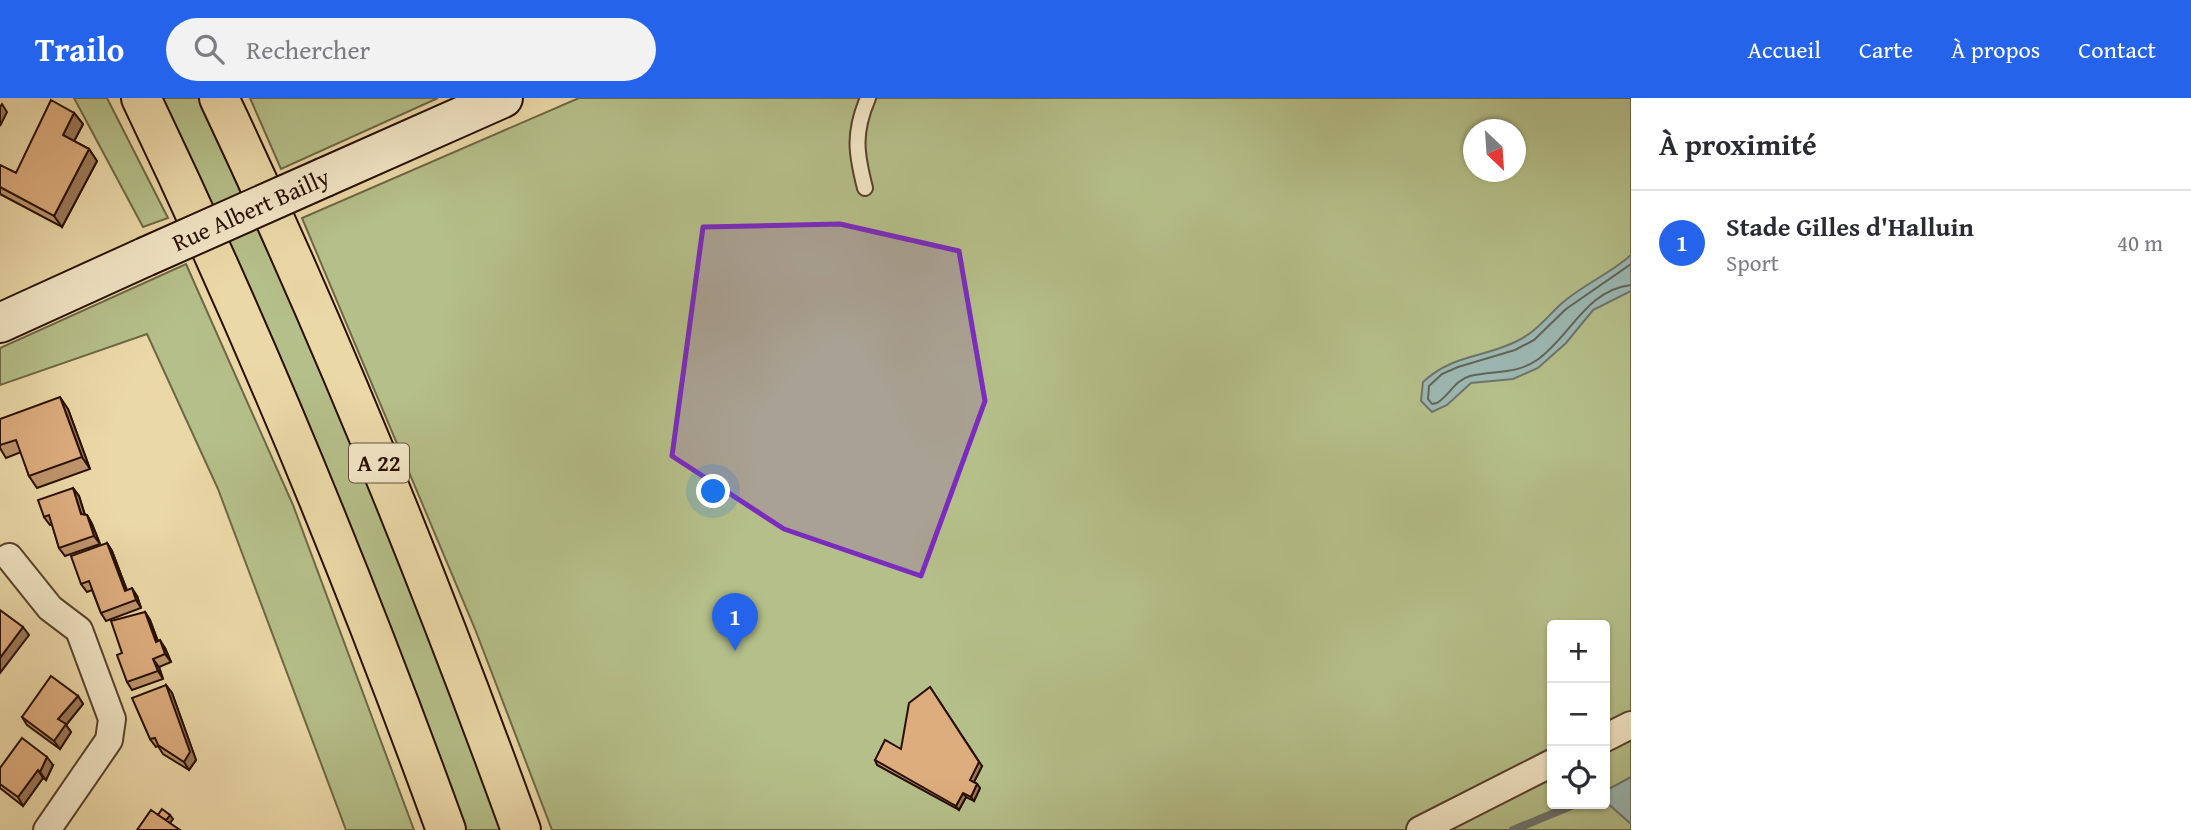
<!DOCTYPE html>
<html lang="fr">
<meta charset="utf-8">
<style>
:root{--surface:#fff;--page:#f2f2f3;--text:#2b2b33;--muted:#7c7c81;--line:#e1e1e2;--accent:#2563eb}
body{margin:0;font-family:"Gentium Book Plus",serif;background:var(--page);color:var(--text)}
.controls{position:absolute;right:21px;bottom:21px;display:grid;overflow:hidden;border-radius:7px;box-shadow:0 2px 5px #0004}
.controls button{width:63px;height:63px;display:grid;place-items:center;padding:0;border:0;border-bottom:2px solid var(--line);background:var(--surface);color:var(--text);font:35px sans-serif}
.compass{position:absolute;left:1463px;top:21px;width:63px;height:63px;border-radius:50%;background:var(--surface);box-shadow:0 2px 5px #0004;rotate:155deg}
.you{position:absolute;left:714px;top:394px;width:24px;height:24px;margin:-18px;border:5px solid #fff;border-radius:50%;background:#1a73e8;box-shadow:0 0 0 10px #1a73e833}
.badge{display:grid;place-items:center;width:46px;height:46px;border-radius:50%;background:var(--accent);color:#fff;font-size:23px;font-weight:700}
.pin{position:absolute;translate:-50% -58px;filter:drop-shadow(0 2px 4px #0008)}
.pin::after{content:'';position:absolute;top:37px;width:24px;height:21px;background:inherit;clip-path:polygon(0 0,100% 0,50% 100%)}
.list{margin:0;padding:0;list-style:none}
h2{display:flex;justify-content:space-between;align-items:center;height:91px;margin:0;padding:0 28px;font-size:30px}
h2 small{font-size:23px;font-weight:400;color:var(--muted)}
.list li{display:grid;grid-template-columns:46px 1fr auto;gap:21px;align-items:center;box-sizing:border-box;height:105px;padding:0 28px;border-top:2px solid var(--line)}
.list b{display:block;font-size:26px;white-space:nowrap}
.list p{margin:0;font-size:23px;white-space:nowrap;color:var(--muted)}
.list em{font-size:23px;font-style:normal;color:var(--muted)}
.icon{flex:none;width:38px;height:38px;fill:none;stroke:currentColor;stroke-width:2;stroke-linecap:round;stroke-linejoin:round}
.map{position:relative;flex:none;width:1631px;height:732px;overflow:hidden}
header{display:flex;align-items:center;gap:42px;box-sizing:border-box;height:98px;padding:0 35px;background:var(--accent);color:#fff}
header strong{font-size:33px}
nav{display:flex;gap:38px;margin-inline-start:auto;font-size:24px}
.search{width:490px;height:63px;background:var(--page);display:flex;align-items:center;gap:18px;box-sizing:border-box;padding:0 24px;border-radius:38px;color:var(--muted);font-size:26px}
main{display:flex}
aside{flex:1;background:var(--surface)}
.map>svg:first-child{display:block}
</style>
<header>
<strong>Trailo</strong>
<div class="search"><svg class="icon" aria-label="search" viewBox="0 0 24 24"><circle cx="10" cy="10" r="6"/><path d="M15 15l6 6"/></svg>Rechercher</div>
<nav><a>Accueil</a><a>Carte</a><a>À propos</a><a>Contact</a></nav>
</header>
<main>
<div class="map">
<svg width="1631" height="732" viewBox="0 0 1631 732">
<rect width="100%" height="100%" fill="#ebd8a7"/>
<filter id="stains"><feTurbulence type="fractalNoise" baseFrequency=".00286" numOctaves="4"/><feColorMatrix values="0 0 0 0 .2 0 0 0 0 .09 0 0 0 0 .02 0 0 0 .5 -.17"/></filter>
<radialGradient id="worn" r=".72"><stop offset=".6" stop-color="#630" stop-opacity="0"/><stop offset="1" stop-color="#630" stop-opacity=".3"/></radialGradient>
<path fill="#b5bf89" stroke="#6e6746" stroke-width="2" fill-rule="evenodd" d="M74,0H107L168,120L143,129Z
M160,0H199C241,87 283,175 322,263C389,416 444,575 502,732H463Z
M250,0H438L281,71Z
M579,0H1631V732H552L475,531L302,120ZM1474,32H1516V74H1474ZM1552,527H1605V706H1552Z
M186,166L293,407L414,732H346L218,391L147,236L0,287V250Z"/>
<path fill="#9cb8b2" stroke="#6e746c" stroke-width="2" d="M1631,157V193L1593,212L1566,245L1538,270L1513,281L1471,285L1447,307L1432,314L1421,303L1423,284C1452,257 1482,260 1515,244C1535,235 1546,220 1561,206C1582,187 1610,176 1631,157Z
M1631,679V726L1605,703V693Z"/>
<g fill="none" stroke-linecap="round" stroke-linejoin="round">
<path stroke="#62645b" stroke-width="2" d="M1631,166L1566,211L1534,242L1515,252L1458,269L1442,276L1429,288L1428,301L1432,306L1437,305C1449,298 1455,282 1470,278C1494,272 1515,277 1537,262C1570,239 1586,192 1631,187"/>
<path stroke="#6e746c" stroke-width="8" d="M1513,732L1576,706"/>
<g stroke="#59412d" stroke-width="18">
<path id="service" d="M865,90C856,55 853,35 868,0"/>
</g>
<g stroke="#59412d" stroke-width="30">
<path id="minor" d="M9,459L50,510L79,532L112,621L109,642L47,732
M1605,640L1631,627
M1420,732L1552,665"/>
</g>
<g stroke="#280f04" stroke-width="42">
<path id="secondary" d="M325,79L503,0
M0,225L145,159"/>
</g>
<g stroke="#280f04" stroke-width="42">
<path id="motorway" d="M141,0C255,238 356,484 446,732
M219,0C332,239 431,484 521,732"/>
</g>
<use href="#service" stroke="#f2e6c6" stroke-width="14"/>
<use href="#minor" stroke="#f2e6c6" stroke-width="26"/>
<use href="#secondary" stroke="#f2e6c6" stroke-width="38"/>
<use href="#motorway" stroke="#ebd8a7" stroke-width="38"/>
<g stroke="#280f04" stroke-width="42" stroke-linecap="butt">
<path id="secondary-bridge" d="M145,159L325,79"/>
</g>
<use href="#secondary-bridge" stroke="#f2e6c6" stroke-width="38"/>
</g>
<path fill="#be956c" stroke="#280f04" stroke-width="2" d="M74,15L83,26L74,43L89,51L97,63L62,129L0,96V67L16,75Z
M68,311L90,371L37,390L29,378L21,354L6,360L0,350V321Z
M73,390L79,398L85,417H87L92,426L100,446L65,458L59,450L52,426L50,427L44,419Z
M107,445L112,453L127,492L137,498L141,510L106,523L101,515L92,492L87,494L81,486Z
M145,514L150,522L158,543L165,550L171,564L159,569L163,581L132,592L127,584L122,555Z
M166,587L172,595L196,662L189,672L163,656L158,648L156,649L150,641Z
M78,598L83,606L66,627L71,634L60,651L27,627L22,619Z
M901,651L982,668L974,684L977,686L980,690L974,703L966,699L959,712L877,667L875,662Z
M53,667L46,682L43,680L23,708L0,690V670Z"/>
<path fill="#9b7958" stroke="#280f04" stroke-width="2" d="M2,6L7,14L0,28V9Z
M74,15L83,26L71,49L63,37Z
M89,51L97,63L62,129L54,118Z
M60,299L68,311L90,371L82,359Z
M73,390L79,398L87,424L81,416Z
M87,417L92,426L100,446L94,438Z
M107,445L112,453L130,501L125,493Z
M132,490L137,498L141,510L136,502Z
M145,514L150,522L161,552L156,544Z
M23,529L29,537L0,575V560Z
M160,542L165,550L171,564L165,556Z
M153,561L159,569L163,581L158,573Z
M166,587L172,595L196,662L189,672L184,664Z
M930,589L982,668L973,686L970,682Z
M78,598L83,606L66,627L71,634L60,651L54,643L58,621Z
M47,659L53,667L46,682L40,674Z
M38,672L43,680L23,708L18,699Z
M977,686L980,690L974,703L971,699Z
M963,695L966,699L959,712L956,708Z
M170,717L173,721L167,729L164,725Z"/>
<path fill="#ddad7e" stroke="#280f04" stroke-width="2" d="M51,2L74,15L63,37L89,51L54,118L0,89V67L16,75Z
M60,299L82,359L29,378L16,342L0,347V321Z
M73,390L81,416L87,417L94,438L59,450L49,417L44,419L38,402Z
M107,445L125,493L132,490L136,502L101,515L89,483L81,486L71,458Z
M0,512L23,529L0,560Z
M145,514L156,544L160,542L165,556L153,561L158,573L127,584L117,557L122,555L111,523Z
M51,578L78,598L58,621L66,626L54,643L22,619Z
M166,587L190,654L184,664L158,647L155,640L150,641L132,600Z
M930,589L979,664L970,682L977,686L971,699L963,695L956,708L875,662L885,642L901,651L909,605Z
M22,640L47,659L40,674L38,672L18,699L0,686V670Z
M162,711L170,717L166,722L158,717Z
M151,712L180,732H137Z"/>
<path fill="#7b2cbf" fill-opacity="0.2" stroke="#7b2cbf" stroke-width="5" stroke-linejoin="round" d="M840,126L959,153L985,303L921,478L784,431L672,358L703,129Z"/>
<g text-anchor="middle" stroke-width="5" stroke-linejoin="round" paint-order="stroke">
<rect fill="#f2e6c6" stroke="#65503e" stroke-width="2" x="349" y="345.5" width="60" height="39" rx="5"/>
<g font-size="23" font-weight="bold" fill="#280f04">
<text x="379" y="373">A 22</text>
</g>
<g font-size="24" fill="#280f04" stroke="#f2e6c6">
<text transform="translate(251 112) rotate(-24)" y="8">Rue Albert Bailly</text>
</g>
</g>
<rect width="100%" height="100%" filter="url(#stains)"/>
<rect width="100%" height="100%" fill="url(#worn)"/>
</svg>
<div class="controls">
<button>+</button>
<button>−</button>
<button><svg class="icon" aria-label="locate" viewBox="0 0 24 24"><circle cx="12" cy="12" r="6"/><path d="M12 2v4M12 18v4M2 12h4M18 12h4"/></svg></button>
</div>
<svg class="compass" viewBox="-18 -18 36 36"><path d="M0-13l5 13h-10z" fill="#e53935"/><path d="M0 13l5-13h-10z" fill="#7c7c81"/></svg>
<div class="you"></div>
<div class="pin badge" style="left:735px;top:553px">1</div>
</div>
<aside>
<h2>À proximité<small></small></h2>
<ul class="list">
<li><span class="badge">1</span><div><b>Stade Gilles d'Halluin</b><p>Sport</p></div><em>40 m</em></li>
</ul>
</aside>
</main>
